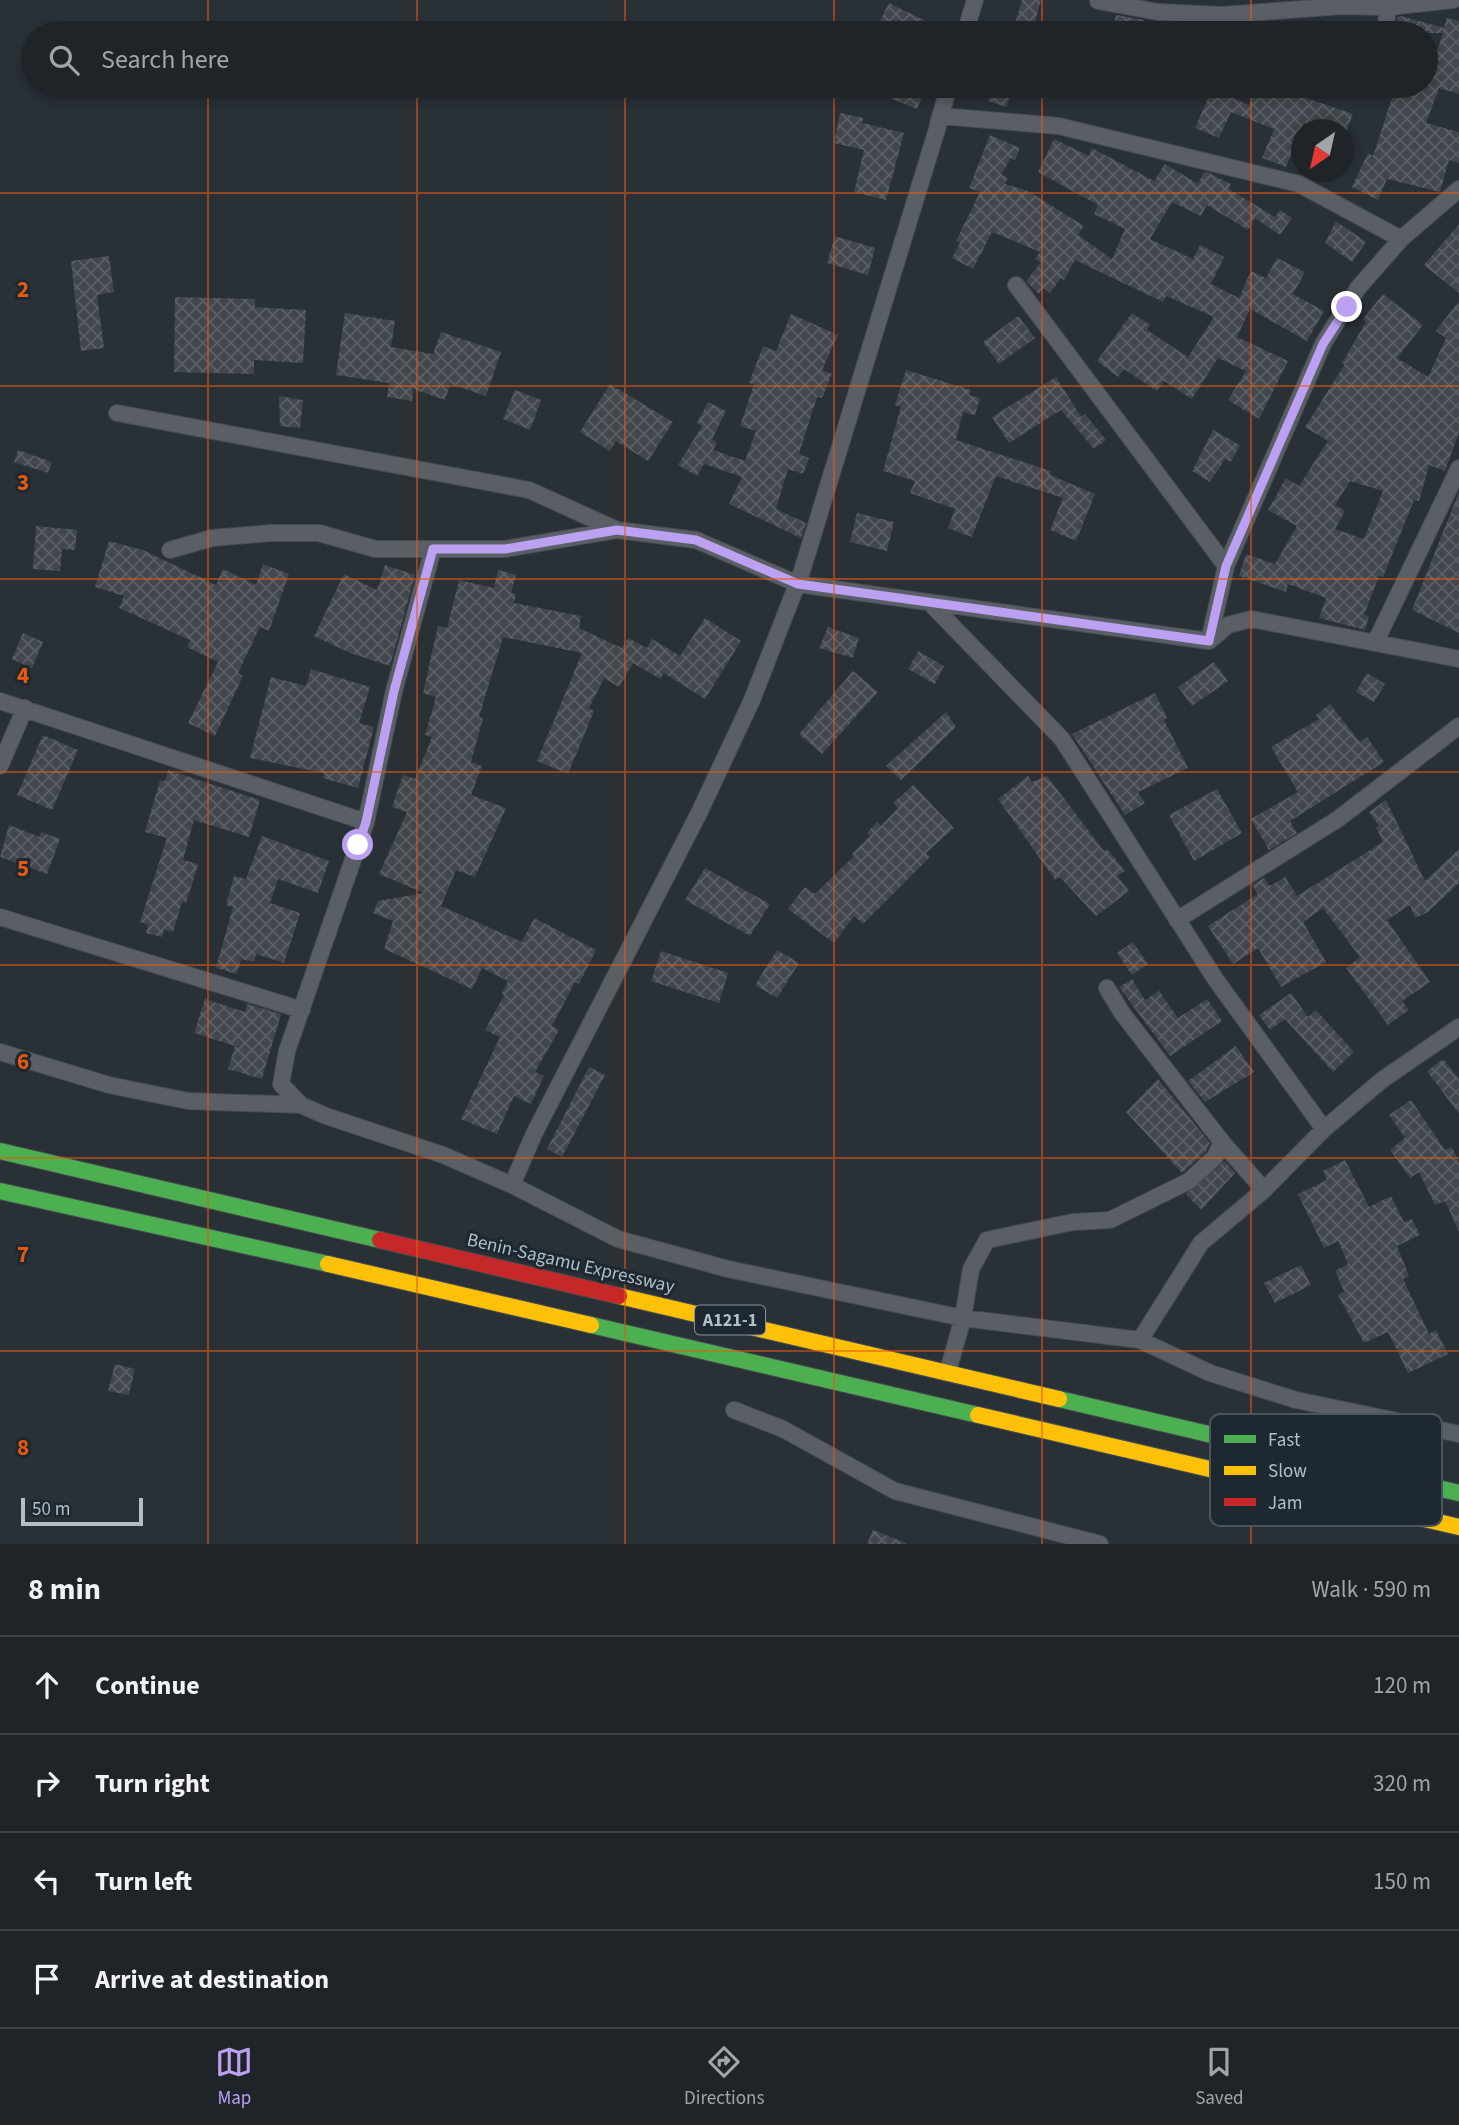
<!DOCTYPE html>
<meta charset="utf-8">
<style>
:root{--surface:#1f2428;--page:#272c30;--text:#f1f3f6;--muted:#a1a4a8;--line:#3c4145;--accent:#bca0f2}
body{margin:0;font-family:"Source Sans 3",sans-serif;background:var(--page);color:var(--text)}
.compass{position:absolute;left:1291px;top:119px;width:63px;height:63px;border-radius:50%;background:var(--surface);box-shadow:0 4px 10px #0003;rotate:214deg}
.scale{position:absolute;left:21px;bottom:18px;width:122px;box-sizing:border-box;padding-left:7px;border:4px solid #b4bec6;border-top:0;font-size:19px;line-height:24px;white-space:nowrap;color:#b4bec6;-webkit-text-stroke:5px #1d2830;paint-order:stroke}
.stop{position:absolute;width:21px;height:21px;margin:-16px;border:5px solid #bca0f2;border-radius:50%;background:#fff}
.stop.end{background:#bca0f2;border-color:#fff;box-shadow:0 2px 7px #0008}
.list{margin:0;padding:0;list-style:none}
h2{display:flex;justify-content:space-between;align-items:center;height:91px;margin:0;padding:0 28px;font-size:30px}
h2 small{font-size:23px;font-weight:400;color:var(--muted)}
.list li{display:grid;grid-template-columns:46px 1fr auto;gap:21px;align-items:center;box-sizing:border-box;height:98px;padding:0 28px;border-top:2px solid var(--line)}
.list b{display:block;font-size:26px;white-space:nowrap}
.list em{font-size:23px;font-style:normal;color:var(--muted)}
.icon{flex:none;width:38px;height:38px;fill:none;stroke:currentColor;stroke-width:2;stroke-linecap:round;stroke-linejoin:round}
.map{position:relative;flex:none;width:1459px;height:1544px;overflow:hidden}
.search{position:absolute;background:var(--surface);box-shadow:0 4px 10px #0003;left:21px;right:21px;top:21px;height:77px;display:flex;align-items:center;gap:18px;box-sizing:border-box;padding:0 24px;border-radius:38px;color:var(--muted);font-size:26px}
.sheet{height:483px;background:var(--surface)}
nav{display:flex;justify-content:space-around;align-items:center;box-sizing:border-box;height:98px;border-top:2px solid var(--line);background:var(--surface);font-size:19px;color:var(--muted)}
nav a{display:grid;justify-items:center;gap:4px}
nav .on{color:var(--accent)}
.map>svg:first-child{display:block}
</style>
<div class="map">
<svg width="1459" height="1544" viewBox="0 0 1459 1544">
<defs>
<pattern id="building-cross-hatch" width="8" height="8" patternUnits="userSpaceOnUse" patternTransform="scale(1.75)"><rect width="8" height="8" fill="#41474c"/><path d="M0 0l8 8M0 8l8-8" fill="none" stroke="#5a6064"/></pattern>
</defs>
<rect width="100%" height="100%" fill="#293036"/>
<path fill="url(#building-cross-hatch)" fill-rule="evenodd" d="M1022,0H1041L1032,33H1012Z
M889,3L903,10L952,33H890L877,27Z
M1116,15L1144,20L1141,33H1112Z
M1401,16L1444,28L1447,18L1459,21V94L1439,88L1426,123L1459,132V163L1449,160L1440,192L1387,179L1378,200L1352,187L1368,153L1373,156L1396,86H1426V69L1431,71L1443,33H1396L1397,17Z
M1190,24L1212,25L1228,30L1227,33H1188Z
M861,86H926L917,109Z
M993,86H1013L1006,107L988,101Z
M1271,86L1353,114L1347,130H1321L1304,123L1286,167L1262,158L1274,129L1231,112L1219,138L1195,128L1212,89L1249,105L1255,89L1271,95Z
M840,113L863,118L862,123L904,133L886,200L854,192L864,150L834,143Z
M990,135L1020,148L1015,160L1011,158L1001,174L1008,178L1005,184L1028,191L1084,226L1078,235L1112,259L1125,229L1094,214L1098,205L1038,172L1054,139L1089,156L1092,148L1154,181L1165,164L1198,184L1204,172L1209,173L1231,184L1229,189L1275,217L1280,210L1292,218L1280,235L1255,218L1248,230L1207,205L1201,216L1172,202L1150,239L1193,259L1200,245L1224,257L1211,284L1239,298L1251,271L1266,278L1277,258L1305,272L1293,294L1324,311L1307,341L1250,309L1237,337L1288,361L1259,419L1228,400L1246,371L1218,358L1192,399L1164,381L1157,391L1124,369L1118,377L1097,361L1132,313L1150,325L1147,330L1188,357L1214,317L1166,296L1163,302L1075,260L1064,280L1061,278L1050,293L1044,288L1039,294L1026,281L1041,262L1035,259L1040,252L992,232L973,269L952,258L960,243L956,241L980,192L969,188Z
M1336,221L1366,242L1352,262L1325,243Z
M1459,224V293L1424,265Z
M835,236L875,248L868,275L827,263Z
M109,256L114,292L97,295L104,348L81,351L71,261Z
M1383,294L1423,325L1397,358L1428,377L1446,338L1436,331L1459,301V432L1445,471L1429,465L1419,501L1414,500L1383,577L1379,576L1364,615L1369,616L1365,630L1319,618L1326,598L1288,584L1286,592L1239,576L1246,554L1275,564L1297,526L1268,510L1286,478L1299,486L1328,441L1305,427L1345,364L1342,363L1366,322L1363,319ZM1350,481L1383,491L1364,539L1335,529L1345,511L1335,505Z
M175,297L255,299V307L306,310L303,363L254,360V374L174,372Z
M345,313L395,321L391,347L433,354L441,332L501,352L486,396L450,384L445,400L413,389L412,401L387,397L389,383L336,375Z
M791,314L838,335L822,370L832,374L822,398L817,397L799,454L809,458L803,474L788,469L776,509L806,523L801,538L729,504L742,477L704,464L697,476L678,465L702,426L697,423L708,402L726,411L712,439L717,443L713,450L745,461L756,431L740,426L754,384L749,383L763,346L776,351Z
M1018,316L1035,338L999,364L983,342Z
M906,370L971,390L969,395L980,398L975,415L963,412L956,440L1051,471L1050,475L1095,494L1076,541L1050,530L1063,498L996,476L972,537L948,528L955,509L910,493L915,481L883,471L901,407L895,405Z
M1056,377L1081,417L1085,414L1106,440L1094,449L1061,410L1009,443L992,417Z
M610,384L673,422L648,461L616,441L610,451L580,432Z
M515,390L541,400L530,430L503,419Z
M279,396L303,400L300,428L280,426Z
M1213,430L1240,445L1231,462L1225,459L1210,482L1192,471Z
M18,450L52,462L48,473L14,462Z
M1459,492V633L1412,610Z
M857,513L894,522L887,551L850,542Z
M36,526L77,530L75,550L62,549L60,571L33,569Z
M109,541L143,550L216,585L223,569L256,585L263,564L289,574L269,631L260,627L238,673L243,676L215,736L188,723L218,662L187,647L190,640L119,608L124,596L95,587Z
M385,565L415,575L390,666L350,653L314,636L344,574L377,590Z
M498,570L516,575L511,593L516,594L514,603L581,616L579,628L622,648L628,638L647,648L652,639L680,656L705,618L741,641L705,699L664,673L660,679L633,663L619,687L604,678L589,708L594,711L568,774L537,761L582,653L503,637L479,717L483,718L471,762L482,766L471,795L506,808L475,877L456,870L441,906L522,942L534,918L596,950L579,984L575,982L552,1026L559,1030L535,1072L544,1076L531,1104L514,1096L497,1134L461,1119L500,1037L485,1030L504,995L502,993L508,981L482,968L472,989L384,949L393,921L373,913L378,901L424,893L379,874L407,812L392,807L403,775L415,779L432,737L425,735L436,697L423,693L438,626L447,628L459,580L494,588Z
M828,627L859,638L853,658L819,648Z
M23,633L43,642L32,668L12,659Z
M918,651L944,666L935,684L908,669Z
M1214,662L1228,681L1192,706L1178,687Z
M311,669L370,687L359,723L374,727L358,788L323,778L324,773L250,758L271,677L306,686Z
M853,671L878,692L822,754L799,734Z
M1367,673L1385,684L1374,702L1356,692Z
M1155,693L1167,718L1164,720L1188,768L1138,792L1145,803L1125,815L1072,734Z
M1330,704L1360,742L1367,737L1384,762L1290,821L1297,833L1269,850L1251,819L1298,792L1271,747L1319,719L1316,715Z
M946,712L956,727L901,780L886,766Z
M43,735L78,750L52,810L17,795Z
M168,770L260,800L249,837L194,820L183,860L198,864L193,881L186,903L182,902L173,932L164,930L162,937L146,933L148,925L140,922L167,838L145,832L160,780L165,781Z
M1028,776L1032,782L1047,776L1104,851L1107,849L1125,871L1117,876L1129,891L1096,916L1060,877L1055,880L998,799Z
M913,785L954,828L926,853L930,857L863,924L854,916L834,943L788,909L805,887L815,894L854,856L852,854L870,836L867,833L877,822L881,826L898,808L893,803Z
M1217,789L1242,833L1194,861L1169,815Z
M1386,800L1425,881L1459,849V883L1428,912L1415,918L1410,905L1387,920L1430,982L1402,1001L1409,1010L1388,1025L1346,968L1360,957L1323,908L1303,922L1326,962L1281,987L1258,948L1233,964L1208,926L1258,894L1252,885L1264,878L1270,886L1285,877L1297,896L1383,842L1376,827L1379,826L1369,812Z
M9,825L40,837L41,832L60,839L47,874L0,857Z
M262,836L329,861L318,893L278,879L270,903L300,913L284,963L256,954L254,962L241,959L237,974L216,968L233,907L226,905L234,876L246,879Z
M705,868L770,904L750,936L685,900Z
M1133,942L1148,964L1132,975L1117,953Z
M777,950L799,963L777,998L755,985Z
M661,951L728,973L719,1003L651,981Z
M1132,979L1145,1000L1159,991L1178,1018L1207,999L1222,1021L1170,1056L1119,987Z
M1291,993L1308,1017L1316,1010L1354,1052L1333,1072L1285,1019L1270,1030L1259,1015Z
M205,999L245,1012L247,1004L281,1014L262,1079L228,1069L235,1046L194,1033Z
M1236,1046L1254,1072L1205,1102L1188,1081Z
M1443,1059L1459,1079V1114L1427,1071Z
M589,1067L605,1075L562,1157L547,1149Z
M1158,1079L1210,1143L1206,1151L1182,1173L1126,1112Z
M1411,1100L1445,1150L1452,1147L1459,1163V1232L1445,1201L1435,1205L1419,1172L1410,1178L1390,1150L1405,1138L1389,1115Z
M1345,1160L1369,1207L1391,1196L1404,1222L1412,1219L1420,1235L1397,1246L1409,1276L1403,1279L1429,1334L1436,1330L1448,1354L1408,1373L1388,1332L1364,1343L1338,1295L1344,1291L1335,1271L1348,1264L1338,1241L1324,1248L1298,1194L1327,1180L1323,1171Z
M1225,1161L1235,1173L1201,1210L1186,1194Z
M1301,1265L1311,1285L1275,1303L1264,1283Z
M115,1364L135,1369L129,1395L108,1391Z
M873,1530L906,1543V1544H867Z"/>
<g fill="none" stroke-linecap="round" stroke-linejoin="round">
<g stroke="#474c51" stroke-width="18">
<path id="street" d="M1098,1L1158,12L1222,15L1342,6L1388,7L1453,0
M965,33L975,0
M1385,33L1388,7
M938,124L949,86
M1401,239L1299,184L1059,126L941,116L798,584L1209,641L1228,625L1251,619L1459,659
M1016,285L1226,566
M117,413L529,490L617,530L696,540L798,584
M433,549L394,691L366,822L287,1051L281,1084L301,1105L326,1116L443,1155L512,1185L618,1239L728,1269L963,1318L1140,1340L1210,1373L1296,1400L1459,1434
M170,550L212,538L271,533H319L375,549H505L617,530
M929,602L1062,739L1216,980L1324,1129
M1209,641L1226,566L1323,344L1358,288L1401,239L1459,189
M1376,641L1459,468
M0,701L366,822
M0,766L25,708
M0,917L302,1010
M1177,920L1338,819L1459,726
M1107,988L1122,1013L1222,1142
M0,1052L109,1085L188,1101L301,1105
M512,1185L534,1134L699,813L752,700L801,574
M1140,1340L1201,1243L1264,1190L1324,1129L1382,1080L1459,1027
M948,1371L963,1318L971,1269L987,1240L1073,1222L1110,1220L1189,1181L1215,1157L1222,1142L1264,1190
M734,1410L783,1429L895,1491L1100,1544"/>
</g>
<g stroke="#464c51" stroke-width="18">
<path id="fast" d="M0,1151L380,1240
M0,1191L328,1264
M591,1325L978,1415
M1059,1399L1459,1493"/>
</g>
<g stroke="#464c51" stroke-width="18">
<path id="slow" d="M328,1264L591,1325
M619,1296L1059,1399
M978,1415L1459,1527"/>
</g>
<g stroke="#464c51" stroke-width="18">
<path id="jam" d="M380,1240L619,1296"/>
</g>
<use href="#street" stroke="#595f64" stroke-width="16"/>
<use href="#fast" stroke="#4caf50" stroke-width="16"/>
<use href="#slow" stroke="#ffc107" stroke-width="16"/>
<use href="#jam" stroke="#c62828" stroke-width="16"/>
</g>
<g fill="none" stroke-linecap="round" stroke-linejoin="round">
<path stroke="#bca0f2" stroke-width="9" d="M358,845L366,822L394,691L433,549H505L617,530L696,540L798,584L1209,641L1226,566L1323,344L1347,307"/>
</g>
<path fill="none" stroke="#e8590c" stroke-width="2" stroke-opacity="0.55" d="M208,0V33M417,0V33M625,0V33M834,0V33M1042,0V33M1251,0V33M208,86V1544M417,86V1544M625,86V1544M834,86V1544M1042,86V1544M1251,86V1544M0,193H1459M0,386H1459M0,579H1459M0,772H1459M0,965H1459M0,1158H1459M0,1351H1459"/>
<g text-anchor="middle" stroke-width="6" stroke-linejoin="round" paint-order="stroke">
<rect fill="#1d2830" stroke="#879199" stroke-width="2" x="695" y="1305.5" width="70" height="29" rx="5"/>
<g font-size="18" font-weight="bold" fill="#b4bec6">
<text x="730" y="1326">A121-1</text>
</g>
<g font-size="19" fill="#b4bec6" stroke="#1d2830">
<text transform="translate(571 1262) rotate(13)" y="7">Benin-Sagamu Expressway</text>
</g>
</g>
<rect x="1210" y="1414" width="232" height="112" rx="10" fill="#1d2830" stroke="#4a555d" stroke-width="2"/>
<rect x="1224" y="1435" width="32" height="8" fill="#4caf50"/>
<rect x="1224" y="1466" width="32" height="9" fill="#ffc107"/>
<rect x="1224" y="1498" width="32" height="8" fill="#c62828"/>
<g font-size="19" fill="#b4bec6">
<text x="1268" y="1446">Fast</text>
<text x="1268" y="1477">Slow</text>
<text x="1268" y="1509">Jam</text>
</g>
<g font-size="23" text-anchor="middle" font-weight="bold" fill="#e8590c" stroke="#1d2830" stroke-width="6" stroke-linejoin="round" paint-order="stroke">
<text x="23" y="297">2</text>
<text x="23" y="490">3</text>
<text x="23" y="683">4</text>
<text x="23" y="876">5</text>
<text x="23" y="1069">6</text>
<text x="23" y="1262">7</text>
<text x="23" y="1455">8</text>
</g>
</svg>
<svg class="compass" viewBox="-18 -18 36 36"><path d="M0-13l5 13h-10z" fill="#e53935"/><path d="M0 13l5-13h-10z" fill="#a1a4a8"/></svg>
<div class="scale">50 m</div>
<div class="stop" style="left:358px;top:845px"></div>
<div class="stop end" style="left:1347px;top:307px"></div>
<div class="search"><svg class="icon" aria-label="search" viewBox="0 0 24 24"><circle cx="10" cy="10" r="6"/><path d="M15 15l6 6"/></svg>Search here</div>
</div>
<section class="sheet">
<h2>8 min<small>Walk · 590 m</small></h2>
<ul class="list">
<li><svg class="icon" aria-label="ahead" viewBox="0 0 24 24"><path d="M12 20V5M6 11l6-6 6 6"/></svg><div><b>Continue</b></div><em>120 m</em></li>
<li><svg class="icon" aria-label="right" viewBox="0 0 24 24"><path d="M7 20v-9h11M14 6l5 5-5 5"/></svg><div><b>Turn right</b></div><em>320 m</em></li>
<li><svg class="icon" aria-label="left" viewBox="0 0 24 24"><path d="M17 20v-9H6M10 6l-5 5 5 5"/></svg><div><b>Turn left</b></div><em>150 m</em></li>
<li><svg class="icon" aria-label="arrive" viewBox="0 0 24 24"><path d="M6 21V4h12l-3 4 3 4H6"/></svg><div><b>Arrive at destination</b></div></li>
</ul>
</section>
<nav>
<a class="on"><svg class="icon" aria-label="map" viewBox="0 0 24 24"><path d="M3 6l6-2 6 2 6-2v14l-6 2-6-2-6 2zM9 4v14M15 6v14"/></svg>Map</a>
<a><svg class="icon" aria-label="directions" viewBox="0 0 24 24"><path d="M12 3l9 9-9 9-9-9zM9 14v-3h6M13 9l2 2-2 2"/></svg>Directions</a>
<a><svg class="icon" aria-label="saved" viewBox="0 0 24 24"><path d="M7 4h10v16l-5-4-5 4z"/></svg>Saved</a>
</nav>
